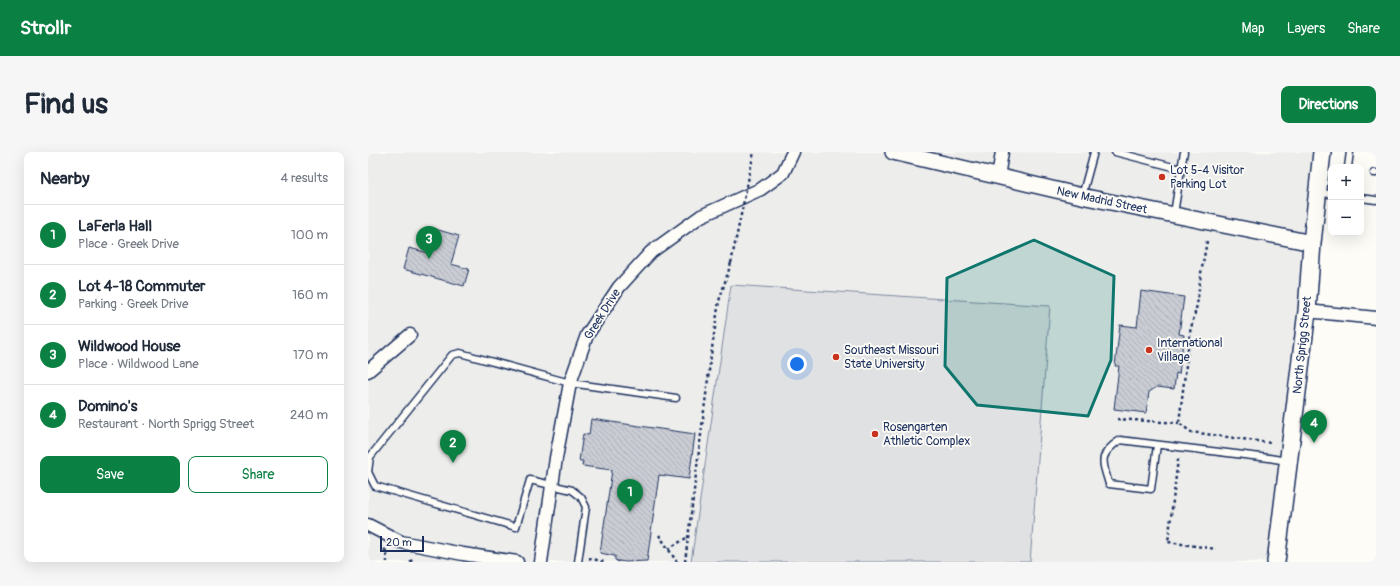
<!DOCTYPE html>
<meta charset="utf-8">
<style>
:root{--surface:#fff;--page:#f6f6f7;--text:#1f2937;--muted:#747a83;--line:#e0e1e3;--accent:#0b8043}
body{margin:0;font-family:Pangolin,sans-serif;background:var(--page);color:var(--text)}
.controls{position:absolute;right:12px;top:12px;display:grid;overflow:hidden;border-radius:8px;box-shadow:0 4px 16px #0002}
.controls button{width:36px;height:36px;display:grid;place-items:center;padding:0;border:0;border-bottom:1px solid var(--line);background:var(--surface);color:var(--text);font:20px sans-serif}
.scale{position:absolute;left:12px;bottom:10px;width:44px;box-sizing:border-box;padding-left:4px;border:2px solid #1b2f5e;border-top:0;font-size:11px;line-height:14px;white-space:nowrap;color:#1b2f5e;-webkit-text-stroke:3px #fdfcf7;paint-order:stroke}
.you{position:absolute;left:429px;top:212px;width:14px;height:14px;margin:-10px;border:3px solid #fff;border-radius:50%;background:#1a73e8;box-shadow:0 0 0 6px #1a73e833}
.badge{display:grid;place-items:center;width:26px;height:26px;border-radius:50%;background:var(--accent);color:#fff;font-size:13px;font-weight:700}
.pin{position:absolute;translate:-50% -33px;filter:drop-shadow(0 1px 2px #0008)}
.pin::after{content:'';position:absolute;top:21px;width:14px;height:12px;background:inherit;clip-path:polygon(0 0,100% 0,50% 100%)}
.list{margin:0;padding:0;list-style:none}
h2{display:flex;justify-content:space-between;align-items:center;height:52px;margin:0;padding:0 16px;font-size:17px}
h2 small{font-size:13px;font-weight:400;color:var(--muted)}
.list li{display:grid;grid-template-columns:26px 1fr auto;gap:12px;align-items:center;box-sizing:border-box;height:60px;padding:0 16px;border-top:1px solid var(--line)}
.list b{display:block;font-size:15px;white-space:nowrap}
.list p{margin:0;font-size:13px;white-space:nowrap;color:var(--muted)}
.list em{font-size:13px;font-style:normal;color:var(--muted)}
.actions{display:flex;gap:8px;padding:12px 16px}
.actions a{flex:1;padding:9px 0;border:1px solid var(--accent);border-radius:8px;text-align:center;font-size:14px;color:var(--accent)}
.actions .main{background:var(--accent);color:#fff}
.map{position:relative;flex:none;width:1008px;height:410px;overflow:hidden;border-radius:8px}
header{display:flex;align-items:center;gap:24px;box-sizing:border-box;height:56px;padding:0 20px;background:var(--accent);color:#fff}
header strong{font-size:19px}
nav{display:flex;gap:22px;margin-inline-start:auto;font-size:14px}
.intro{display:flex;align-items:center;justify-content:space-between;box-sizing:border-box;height:96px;padding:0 24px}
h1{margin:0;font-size:28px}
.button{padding:10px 18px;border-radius:8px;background:var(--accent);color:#fff;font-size:14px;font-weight:700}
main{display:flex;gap:24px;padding:0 24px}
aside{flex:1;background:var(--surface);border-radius:8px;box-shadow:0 4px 16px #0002}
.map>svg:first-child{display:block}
</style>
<header>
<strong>Strollr</strong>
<nav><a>Map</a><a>Layers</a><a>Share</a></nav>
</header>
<div class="intro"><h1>Find us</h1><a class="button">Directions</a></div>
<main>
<aside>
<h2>Nearby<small>4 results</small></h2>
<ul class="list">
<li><span class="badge">1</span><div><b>LaFerla Hall</b><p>Place · Greek Drive</p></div><em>100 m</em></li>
<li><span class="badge">2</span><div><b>Lot 4-18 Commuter</b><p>Parking · Greek Drive</p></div><em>160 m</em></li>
<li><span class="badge">3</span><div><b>Wildwood House</b><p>Place · Wildwood Lane</p></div><em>170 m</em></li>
<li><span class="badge">4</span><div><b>Domino's</b><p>Restaurant · North Sprigg Street</p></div><em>240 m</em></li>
</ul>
<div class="actions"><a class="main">Save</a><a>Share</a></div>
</aside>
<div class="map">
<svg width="1008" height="410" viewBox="0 0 1008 410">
<defs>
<pattern id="building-back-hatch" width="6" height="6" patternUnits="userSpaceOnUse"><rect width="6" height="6" fill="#c9ccd3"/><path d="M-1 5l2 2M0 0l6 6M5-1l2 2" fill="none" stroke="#acb0b8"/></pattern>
</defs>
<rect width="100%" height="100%" fill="#fdfcf7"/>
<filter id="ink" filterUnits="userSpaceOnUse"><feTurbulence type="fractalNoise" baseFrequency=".025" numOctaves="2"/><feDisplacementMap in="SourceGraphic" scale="8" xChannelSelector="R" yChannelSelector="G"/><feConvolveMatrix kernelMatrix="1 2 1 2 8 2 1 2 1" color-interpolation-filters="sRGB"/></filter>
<g filter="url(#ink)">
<path fill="#edeeec" d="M0,0H964L909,410H0Z"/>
<path fill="#e0e1e3" stroke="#7e88a0" d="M363,133L682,154L662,410H323Z"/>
<path fill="url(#building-back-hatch)" stroke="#1b2f5e" d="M67,77L91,84L83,112L101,117L96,134L35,117L41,96L61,101Z
M773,139L816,145L811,182L816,183L811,222L808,221L806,237L789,235L781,240L778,261L746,257L751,214H747L752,173L769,175Z
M223,267L327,282L321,327L291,323L279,409L258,410L250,409L247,408V404L232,401L244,318L214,314L215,309H211L215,282L221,283Z"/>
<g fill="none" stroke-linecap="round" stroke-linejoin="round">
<g stroke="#1b2f5e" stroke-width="9">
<path id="service" d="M747,0L813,17L806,62
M980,15L982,0
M813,17L816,0
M1006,21H1008
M951,41L963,42
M714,44L726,0
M993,46L1008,48
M789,293L783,337L741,332C734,309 730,303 752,288L901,306L919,309
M210,410L218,355L213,345L204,338L162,328L148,375L7,334L0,320L2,305L84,203L92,201L202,231L308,246"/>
</g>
<g stroke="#1b2f5e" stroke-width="15">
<path id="minor" d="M630,25L634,0
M939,159L1008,166
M0,219L42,183
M0,373L33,390L95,402L149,410
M173,410L188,306L202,231L219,183L251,135L283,100L333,64L393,37L415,21L425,0"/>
</g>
<g stroke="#1b2f5e" stroke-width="18">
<path id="tertiary" d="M525,0L718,45L944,91"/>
</g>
<g stroke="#1b2f5e" stroke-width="20">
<path id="secondary" d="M908,410L939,159L944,91L954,0"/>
</g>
<path stroke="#1b2f5e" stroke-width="2.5" stroke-dasharray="3 3" stroke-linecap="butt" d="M839,89L833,121L829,153L822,180L811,271L823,280L903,291
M749,267L811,271
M810,307L800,390L848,397
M291,383L309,410
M16,397L18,399L19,410
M300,397L320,385
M221,406L236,410
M250,409V410
M42,410L46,406
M317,410L343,203L351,149L363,111"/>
<use href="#service" stroke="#fdfcf7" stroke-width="6"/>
<use href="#minor" stroke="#fdfcf7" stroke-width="12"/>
<use href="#tertiary" stroke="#fdfcf7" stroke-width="15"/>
<use href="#secondary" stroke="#fdfcf7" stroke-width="17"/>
<path stroke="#1b2f5e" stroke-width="2.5" stroke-dasharray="3 3" stroke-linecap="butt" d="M363,111L386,0"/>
</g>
</g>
<path fill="#0f766e" fill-opacity="0.2" stroke="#0f766e" stroke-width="3" stroke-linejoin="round" d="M666,88L746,124L743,208L720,264L609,253L577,214L579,126Z"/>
<g fill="#c8321e" stroke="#fdfcf7" stroke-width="1.5">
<circle cx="794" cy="25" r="4"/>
<circle cx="781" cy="198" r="4"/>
<circle cx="468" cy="205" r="4"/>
<circle cx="507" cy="282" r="4"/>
</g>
<g text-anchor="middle" stroke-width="3.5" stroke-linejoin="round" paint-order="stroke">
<g font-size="12" fill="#1b2f5e" stroke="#fdfcf7" text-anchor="start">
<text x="802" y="22">Lot 5-4 Visitor<tspan x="802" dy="14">Parking Lot</tspan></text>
<text x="789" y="195">International<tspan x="789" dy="14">Village</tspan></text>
<text x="476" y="202">Southeast Missouri<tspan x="476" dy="14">State University</tspan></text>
<text x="515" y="279">Rosengarten<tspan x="515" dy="14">Athletic Complex</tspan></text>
</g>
<g font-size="12" fill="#1b2f5e" stroke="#fdfcf7">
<text transform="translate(734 48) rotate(12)" y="4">New Madrid Street</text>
<text transform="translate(234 162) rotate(-58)" y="4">Greek Drive</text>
<text transform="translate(934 193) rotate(-84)" y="4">North Sprigg Street</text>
</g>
</g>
</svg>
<div class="controls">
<button>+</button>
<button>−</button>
</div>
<div class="scale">20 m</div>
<div class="you"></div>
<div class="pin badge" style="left:262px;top:360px">1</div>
<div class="pin badge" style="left:85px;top:311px">2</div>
<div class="pin badge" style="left:61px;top:107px">3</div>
<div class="pin badge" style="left:946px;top:291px">4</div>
</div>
</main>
